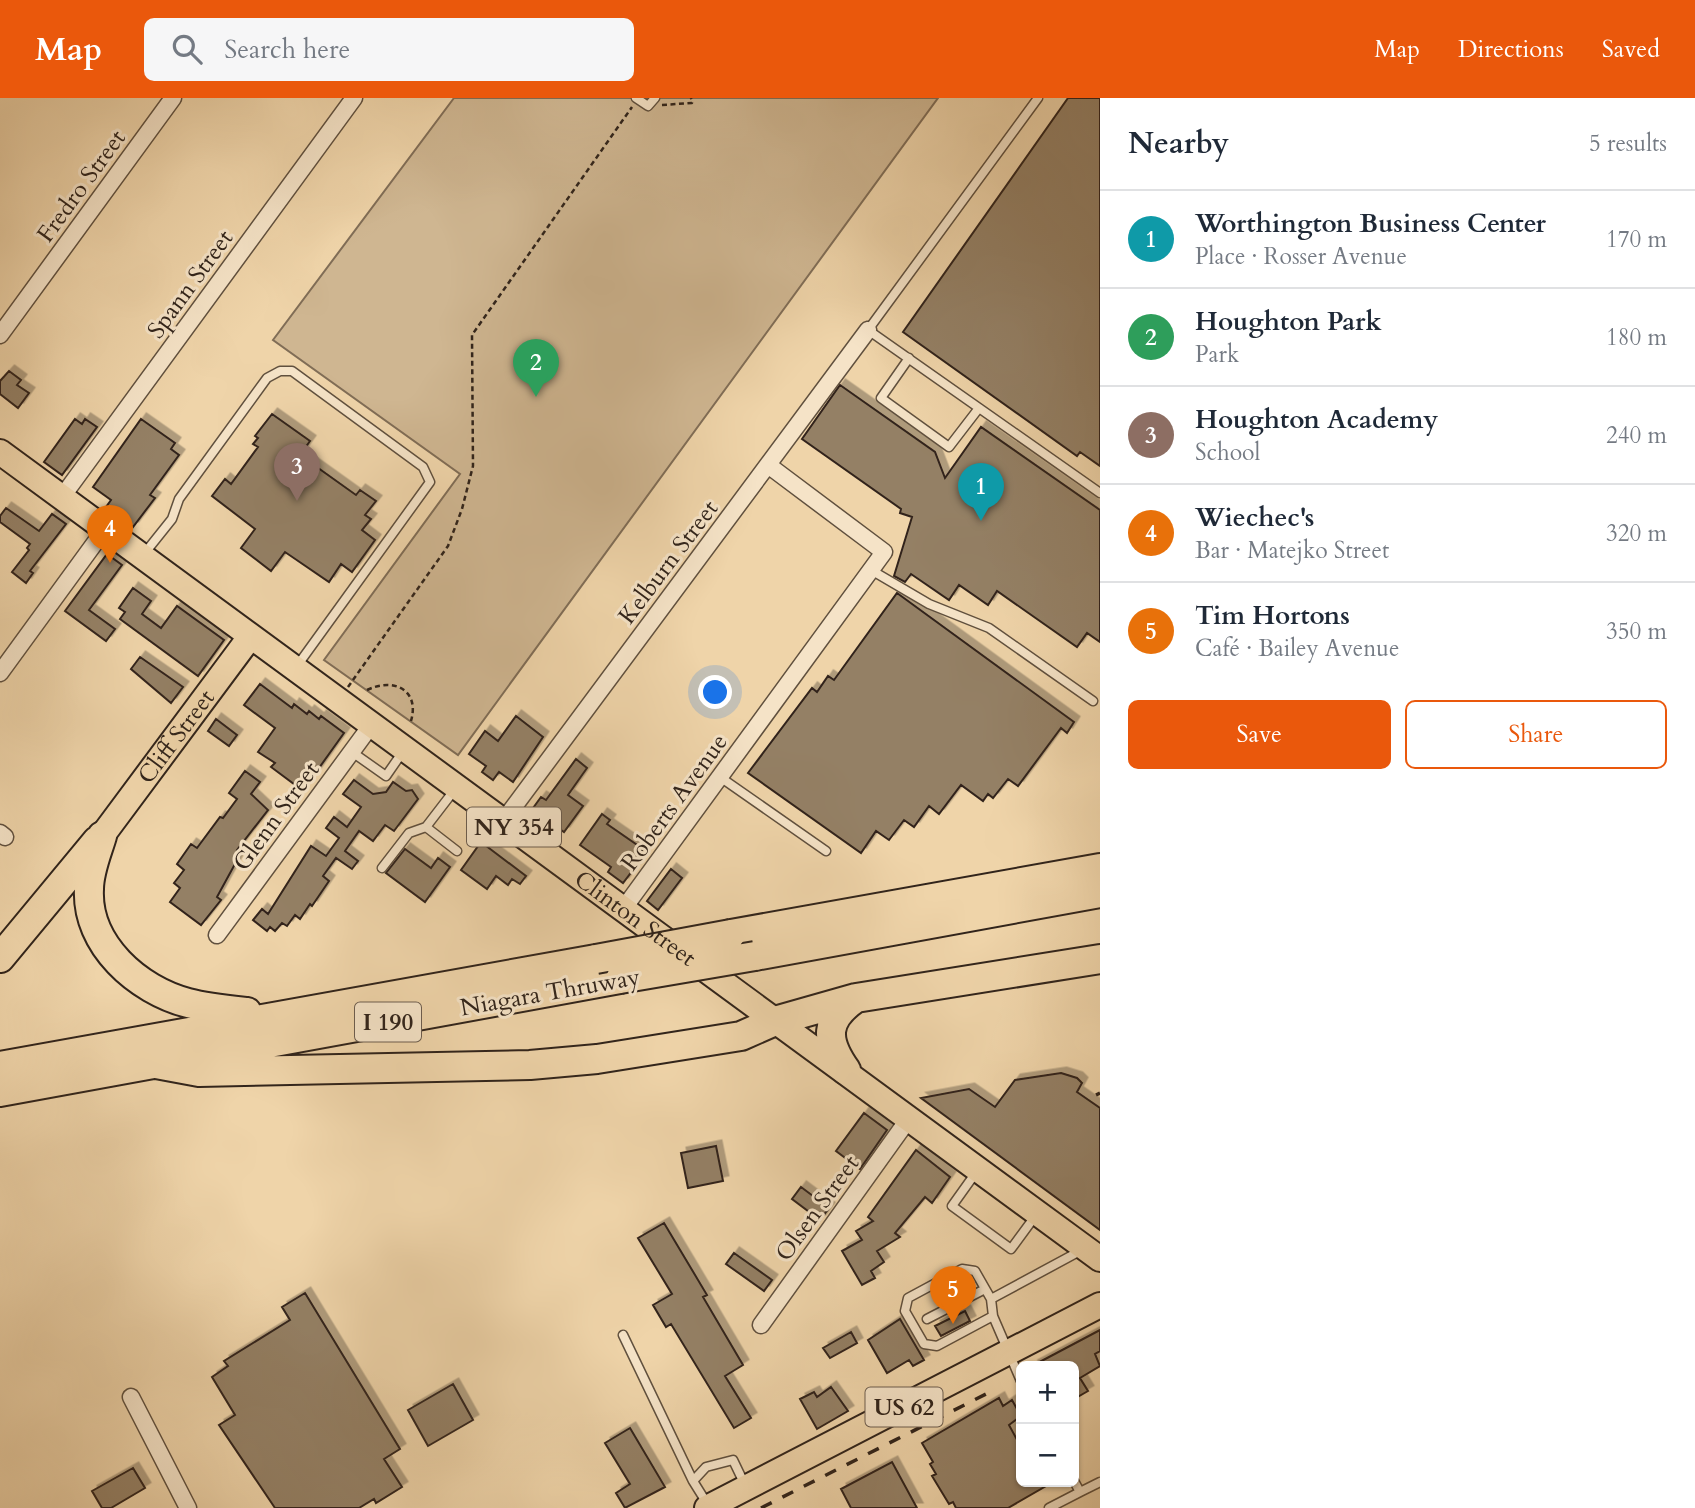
<!DOCTYPE html>
<meta charset="utf-8">
<style>
:root{--surface:#fff;--page:#f6f6f7;--text:#1f2937;--muted:#747a83;--line:#e0e1e3;--accent:#ea580c}
body{margin:0;font-family:Cardo,serif;background:var(--page);color:var(--text)}
.controls{position:absolute;right:21px;bottom:21px;display:grid;overflow:hidden;border-radius:10px;box-shadow:0 2px 5px #0004}
.controls button{width:63px;height:63px;display:grid;place-items:center;padding:0;border:0;border-bottom:2px solid var(--line);background:var(--surface);color:var(--text);font:35px sans-serif}
.you{position:absolute;left:716px;top:595px;width:24px;height:24px;margin:-18px;border:5px solid #fff;border-radius:50%;background:#1a73e8;box-shadow:0 0 0 10px #1a73e833}
.badge{display:grid;place-items:center;width:46px;height:46px;border-radius:50%;background:var(--accent);color:#fff;font-size:23px;font-weight:700}
.pin{position:absolute;translate:-50% -58px;filter:drop-shadow(0 2px 4px #0008)}
.pin::after{content:'';position:absolute;top:37px;width:24px;height:21px;background:inherit;clip-path:polygon(0 0,100% 0,50% 100%)}
.list{margin:0;padding:0;list-style:none}
h2{display:flex;justify-content:space-between;align-items:center;height:91px;margin:0;padding:0 28px;font-size:30px}
h2 small{font-size:23px;font-weight:400;color:var(--muted)}
.list li{display:grid;grid-template-columns:46px 1fr auto;gap:21px;align-items:center;box-sizing:border-box;height:98px;padding:0 28px;border-top:2px solid var(--line)}
.list b{display:block;font-size:26px;white-space:nowrap}
.list p{margin:0;font-size:23px;white-space:nowrap;color:var(--muted)}
.list em{font-size:23px;font-style:normal;color:var(--muted)}
.actions{display:flex;gap:14px;padding:21px 28px}
.actions a{flex:1;padding:16px 0;border:2px solid var(--accent);border-radius:10px;text-align:center;font-size:24px;color:var(--accent)}
.actions .main{background:var(--accent);color:#fff}
.icon{flex:none;width:38px;height:38px;fill:none;stroke:currentColor;stroke-width:2;stroke-linecap:round;stroke-linejoin:round}
.map{position:relative;flex:none;width:1100px;height:1410px;overflow:hidden}
header{display:flex;align-items:center;gap:42px;box-sizing:border-box;height:98px;padding:0 35px;background:var(--accent);color:#fff}
header strong{font-size:33px}
nav{display:flex;gap:38px;margin-inline-start:auto;font-size:24px}
.search{width:490px;height:63px;background:var(--page);display:flex;align-items:center;gap:18px;box-sizing:border-box;padding:0 24px;border-radius:10px;color:var(--muted);font-size:26px}
main{display:flex}
aside{flex:1;background:var(--surface)}
.map>svg:first-child{display:block}
</style>
<header>
<strong>Map</strong>
<div class="search"><svg class="icon" aria-label="search" viewBox="0 0 24 24"><circle cx="10" cy="10" r="6"/><path d="M15 15l6 6"/></svg>Search here</div>
<nav><a>Map</a><a>Directions</a><a>Saved</a></nav>
</header>
<main>
<div class="map">
<svg width="1100" height="1410" viewBox="0 0 1100 1410">
<defs>
<filter id="shadow"><feDropShadow dx="5.5" dy="-5.5" stdDeviation="0" flood-color="#0004"/></filter>
</defs>
<rect width="100%" height="100%" fill="#efd4a9"/>
<filter id="stains"><feTurbulence type="fractalNoise" baseFrequency=".00286" numOctaves="4"/><feColorMatrix values="0 0 0 0 .2 0 0 0 0 .09 0 0 0 0 .02 0 0 0 .5 -.17"/></filter>
<radialGradient id="worn" r=".72"><stop offset=".6" stop-color="#630" stop-opacity="0"/><stop offset="1" stop-color="#630" stop-opacity=".3"/></radialGradient>
<path fill="#cfb691" stroke="#806d56" stroke-width="2" d="M454,0H938L458,657L324,562L460,376L273,242Z"/>
<path fill="#948065" stroke="#31241b" stroke-width="2" filter="url(#shadow)" d="M1068,0H1100V368L1080,354L1077,358L903,234Z
M9,273L21,282L17,287L29,295L18,310L0,296V283Z
M840,287L935,354L945,380L981,329L1100,412V544L1087,535L1077,549L997,493L988,507L959,487L949,502L911,476L905,484L894,478L912,419L900,415L901,411L802,341Z
M272,316L310,343L300,357L356,397L360,392L376,403L365,417L371,421L362,432L375,442L352,474L341,466L329,484L285,454L271,473L241,450L255,431L212,398L225,381L231,386L258,349L253,346L258,340L255,338Z
M75,321L82,326L85,321L97,329L62,377L44,364Z
M141,321L175,345L171,351L179,357L150,397L155,400L133,429L106,409L111,402L93,389Z
M6,410L39,433L52,416L66,426L30,473L33,475L26,485L12,474L29,452L27,450L30,446L0,424V418Z
M107,456L122,467L89,512L115,531L106,543L65,513Z
M133,490L151,503L142,516L161,530L177,508L224,542L198,578L120,521L125,514L119,510Z
M897,495L1074,624L1067,635L1061,630L1018,688L1008,681L993,700L988,696L983,703L961,687L939,716L929,708L914,729L904,722L889,742L876,733L861,755L748,675L812,590L817,594L828,578L834,582Z
M140,559L183,589L171,605L131,571Z
M260,586L292,610L294,606L307,616L309,613L319,621L321,618L344,635L314,677L310,674L298,689L271,669L275,665L258,654L275,630L244,607Z
M516,618L543,639L513,684L499,674L493,682L482,674L486,668L469,656L485,633L498,643Z
M216,621L237,637L229,648L208,633Z
M576,661L587,670L568,697L583,708L564,734L544,720L540,726L528,717L541,699L546,702Z
M245,673L260,684L251,696L268,712L237,752L241,755L217,799L221,802L201,827L170,804L180,790L174,785L184,772L177,766L191,746L197,750L220,719L223,720L237,701L229,695Z
M354,682L373,696L386,694L393,684L406,693L412,692L418,701L394,733L385,727L373,743L359,733L345,753L358,763L352,771L336,760L323,778L329,783L312,808L310,806L300,821L295,817L287,828L282,825L275,833L270,829L267,833L253,822L262,811L268,816L311,748L326,758L339,740L326,730L334,719L347,729L361,709L343,696Z
M602,716L610,722L607,726L643,751L635,761L639,764L623,785L608,774L611,769L580,747Z
M481,744L526,778L520,786L512,781L508,787L496,778L487,791L461,772Z
M405,751L431,770L438,760L450,769L425,804L386,775Z
M671,771L682,780L658,812L647,803Z
M1061,975L1077,980L1082,985L1077,994L1100,1010V1132L921,1000L969,991L995,1009L1015,982Z
M864,1015L887,1032L860,1071L836,1053Z
M716,1048L723,1083L688,1090L681,1055Z
M916,1052L950,1079L932,1105L925,1099L895,1135L900,1139L877,1153L884,1164L871,1173L875,1180L862,1187L842,1153L862,1142L856,1133L873,1123L868,1119Z
M801,1089L829,1110L820,1122L792,1101Z
M664,1125L707,1197L703,1199L743,1267L725,1278L751,1320L734,1330L671,1226L666,1229L653,1207L672,1196L638,1140Z
M734,1155L772,1182L764,1193L726,1166Z
M305,1195L400,1351L384,1361L402,1389L376,1405L374,1401L359,1410H275L219,1327L235,1317L212,1279L228,1268L224,1263L290,1222L282,1209Z
M965,1213L970,1223L941,1238L935,1228Z
M900,1221L924,1262L913,1268L909,1262L887,1275L868,1242Z
M1100,1232V1253L1095,1256L1100,1268L1080,1280L1088,1293L1074,1301V1268H1032Z
M851,1234L857,1245L830,1260L823,1250Z
M453,1286L473,1322L428,1348L408,1312Z
M831,1289L848,1313L817,1331L800,1301L814,1294L817,1299Z
M999,1300L1003,1308L1012,1302L1021,1318L1009,1327L1021,1349V1384H1053L1008,1410H956L953,1404L949,1406L932,1378L936,1376L930,1366L933,1364L922,1345Z
M630,1330L665,1389L625,1410L616,1395L630,1386L605,1345Z
M892,1364L917,1410H851L841,1391Z
M133,1370L145,1390L111,1410H102L92,1393Z"/>
<g fill="none" stroke-linecap="round" stroke-linejoin="round">
<g stroke="#60503e" stroke-width="11">
<path id="lane" d="M636,0L648,8L655,0
M1038,0L868,232L1100,395
M909,260L881,300L949,349L979,310
M144,456L172,421L179,401L267,280L280,273H292L423,369L430,384L297,568
M871,472L929,506L989,530L1093,603
M352,654L386,678L404,652
M720,679L826,753
M456,690L426,729L457,753
M382,770L409,735L426,729
M977,1073L952,1108L1011,1151L1036,1117
M991,1201L975,1173L962,1171L908,1200L905,1213L924,1246L937,1248L993,1218
M927,1221L985,1191
M623,1237L693,1383
M1021,1283L993,1218L991,1201L1080,1153
M1074,1383L1080,1394L1100,1384
M708,1407L693,1383L706,1369L733,1362L745,1387
M1049,1410L1080,1394"/>
</g>
<g stroke="#60503e" stroke-width="19">
<path id="street" d="M0,237L173,0
M62,399L354,0
M0,575L105,431
M504,722L868,232
M0,735L5,739
M624,810L884,454L768,367
M217,837L372,626
M761,1227L910,1019
M131,1299L188,1410"/>
</g>
<g stroke="#31241b" stroke-width="28">
<g id="primary">
<path id="s1" d="M0,354L1100,1161"/>
<path id="s2" d="M102,738L250,539"/>
<path d="M707,1410L1100,1207"/>
</g>
</g>
<g stroke="#31241b" stroke-width="32">
<path id="highway" d="M102,738C97,755 89,773 89,791C86,847 138,892 188,905C207,910 228,912 247,914
M731,836L1100,770
M755,858L1100,795
M0,860L97,743
M156,966L199,974L530,967L597,961L741,938L775,923L856,900L1100,861
M0,968L596,861
M846,972C825,942 824,922 856,900
M0,994L620,881"/>
</g>
<path stroke="#31241b" stroke-width="2.5" stroke-dasharray="5 3.5" stroke-linecap="butt" d="M662,7L692,5L691,0
M348,589L448,448L462,411L473,368L472,237L632,9
M367,592C394,579 420,592 411,623"/>
<use href="#lane" stroke="#f5e3c7" stroke-width="8"/>
<use href="#street" stroke="#f5e3c7" stroke-width="16"/>
<use href="#primary" stroke="#efd4a9" stroke-width="24"/>
<use href="#highway" stroke="#efd4a9" stroke-width="28"/>
<path stroke="#31241b" stroke-width="3.5" stroke-dasharray="12 12" stroke-linecap="butt" d="M1096,997L1100,995
M761,1410L992,1293"/>
<g stroke="#31241b" stroke-width="32" stroke-linecap="butt">
<path id="highway-bridge" d="M596,861L731,836
M620,881L755,858"/>
</g>
<use href="#highway-bridge" stroke="#efd4a9" stroke-width="28"/>
</g>
<g text-anchor="middle" stroke-width="6" stroke-linejoin="round" paint-order="stroke">
<g fill="#f5e3c7" stroke="#6c5d4f" stroke-width="2">
<rect x="467" y="709.5" width="94" height="39" rx="5"/>
<rect x="355" y="904.5" width="66" height="39" rx="5"/>
<rect x="865.5" y="1289.5" width="77" height="39" rx="5"/>
</g>
<g font-size="23" font-weight="bold" fill="#31241b">
<text x="514" y="737">NY 354</text>
<text x="388" y="932">I 190</text>
<text x="904" y="1317">US 62</text>
</g>
<g font-size="24" fill="#31241b" stroke="#f5e3c7">
<text transform="translate(81 88) rotate(-54)" y="8">Fredro Street</text>
<text transform="translate(190 186) rotate(-54)" y="8">Spann Street</text>
<text transform="translate(668 464) rotate(-53)" y="8">Kelburn Street</text>
<text dy="8" stroke="none"><textPath href="#s2" startOffset="124">Cliff Street</textPath></text>
<text transform="translate(674 704) rotate(-54)" y="8">Roberts Avenue</text>
<text transform="translate(276 718) rotate(-54)" y="8">Glenn Street</text>
<text dy="8" stroke="none"><textPath href="#s1" startOffset="788">Clinton Street</textPath></text>
<text transform="translate(550 894) rotate(-10)" y="8">Niagara Thruway</text>
<text transform="translate(817 1110) rotate(-54)" y="8">Olsen Street</text>
</g>
</g>
<rect width="100%" height="100%" filter="url(#stains)"/>
<rect width="100%" height="100%" fill="url(#worn)"/>
</svg>
<div class="controls">
<button>+</button>
<button>−</button>
</div>
<div class="you"></div>
<div class="pin badge" style="left:981px;top:423px;background:#0f9aa8">1</div>
<div class="pin badge" style="left:536px;top:299px;background:#2e9e5b">2</div>
<div class="pin badge" style="left:297px;top:403px;background:#8d6e63">3</div>
<div class="pin badge" style="left:110px;top:465px;background:#e8710a">4</div>
<div class="pin badge" style="left:953px;top:1226px;background:#e8710a">5</div>
</div>
<aside>
<h2>Nearby<small>5 results</small></h2>
<ul class="list">
<li><span class="badge" style="background:#0f9aa8">1</span><div><b>Worthington Business Center</b><p>Place · Rosser Avenue</p></div><em>170 m</em></li>
<li><span class="badge" style="background:#2e9e5b">2</span><div><b>Houghton Park</b><p>Park</p></div><em>180 m</em></li>
<li><span class="badge" style="background:#8d6e63">3</span><div><b>Houghton Academy</b><p>School</p></div><em>240 m</em></li>
<li><span class="badge" style="background:#e8710a">4</span><div><b>Wiechec's</b><p>Bar · Matejko Street</p></div><em>320 m</em></li>
<li><span class="badge" style="background:#e8710a">5</span><div><b>Tim Hortons</b><p>Café · Bailey Avenue</p></div><em>350 m</em></li>
</ul>
<div class="actions"><a class="main">Save</a><a>Share</a></div>
</aside>
</main>
